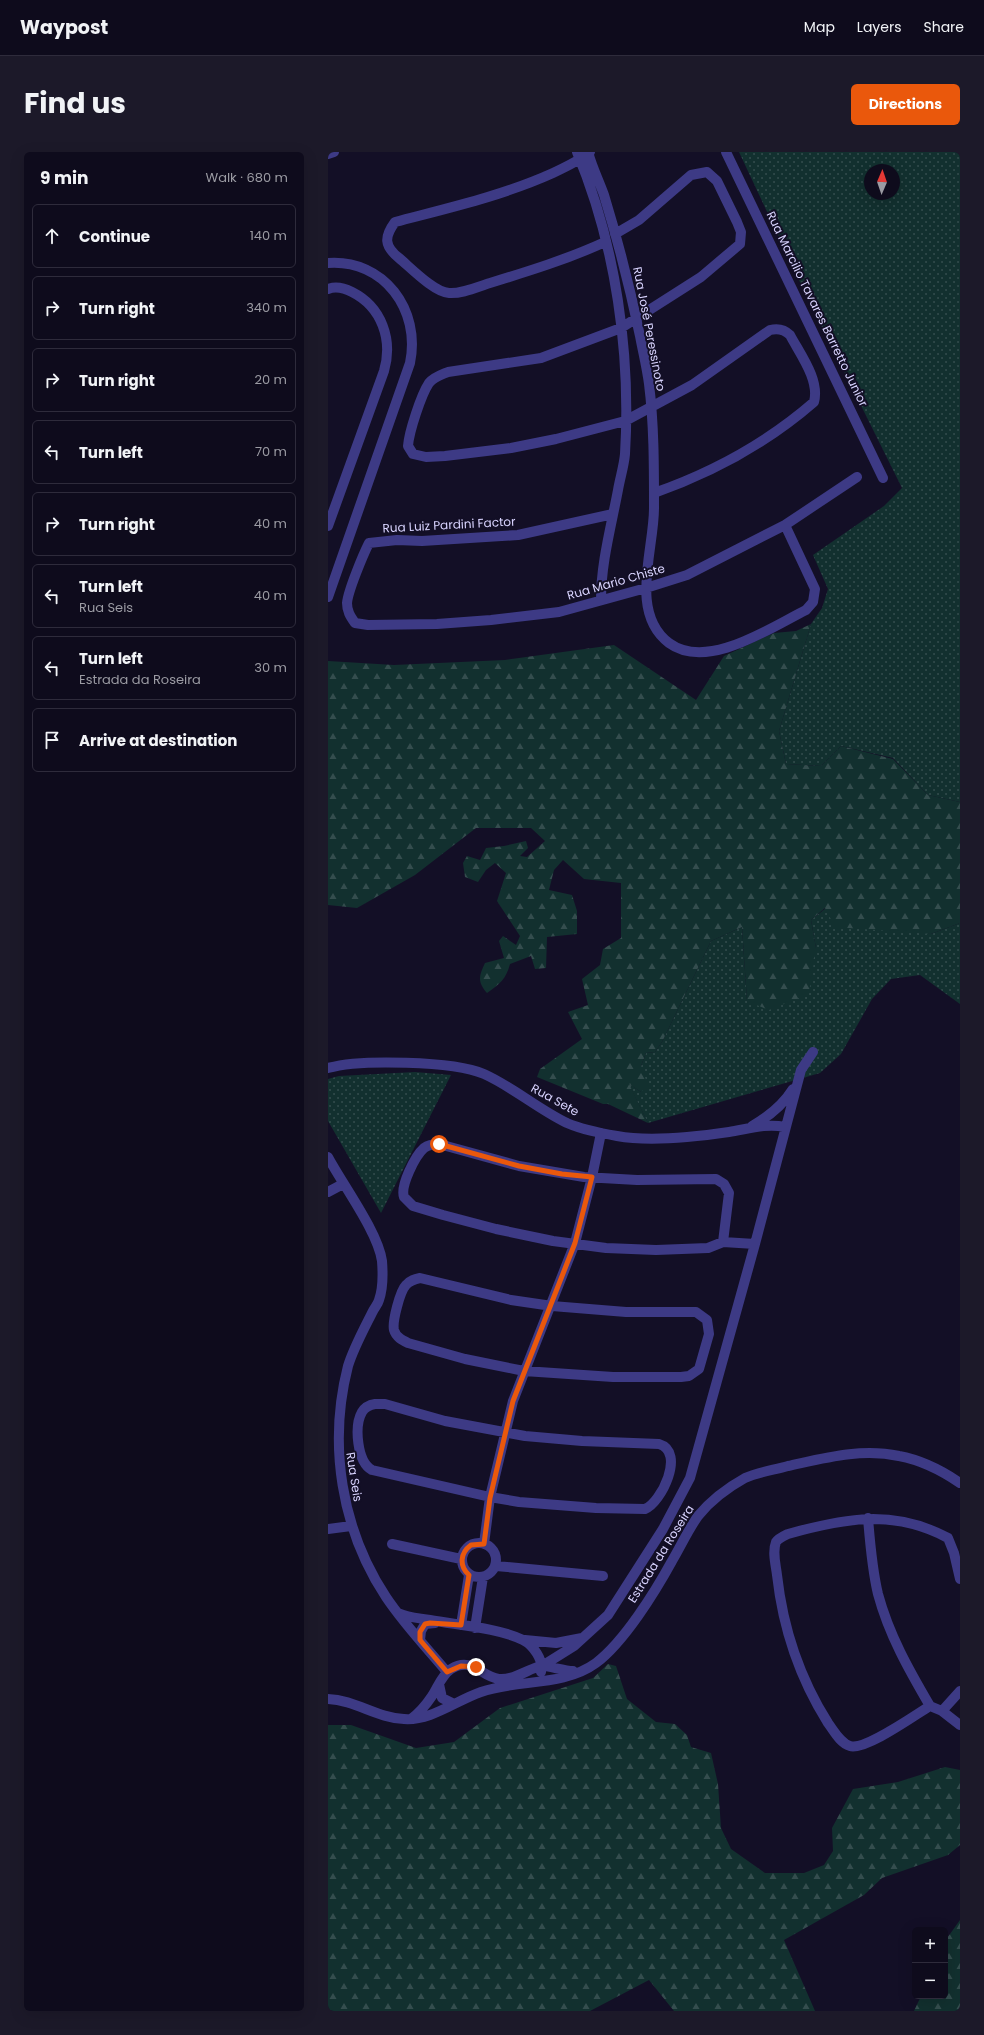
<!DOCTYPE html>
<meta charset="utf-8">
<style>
:root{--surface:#0e0b1c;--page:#1c1929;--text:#f1f3f6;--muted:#9b9ba3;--line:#2e2b3b;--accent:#ea580c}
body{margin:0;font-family:Poppins,sans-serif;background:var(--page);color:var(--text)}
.controls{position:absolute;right:12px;bottom:12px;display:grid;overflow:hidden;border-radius:6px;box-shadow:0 4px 16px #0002}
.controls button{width:36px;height:36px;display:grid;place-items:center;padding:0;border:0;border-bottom:1px solid var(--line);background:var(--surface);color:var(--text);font:20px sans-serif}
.compass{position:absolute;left:536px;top:12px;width:36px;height:36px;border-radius:50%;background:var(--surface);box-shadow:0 4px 16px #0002;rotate:2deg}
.stop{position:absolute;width:12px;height:12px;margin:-9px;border:3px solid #ea580c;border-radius:50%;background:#fff}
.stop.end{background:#ea580c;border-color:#fff;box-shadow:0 1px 4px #0008}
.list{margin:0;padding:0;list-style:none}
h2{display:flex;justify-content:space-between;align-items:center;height:52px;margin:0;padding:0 16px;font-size:17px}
h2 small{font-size:13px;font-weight:400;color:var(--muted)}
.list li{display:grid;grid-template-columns:26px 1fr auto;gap:12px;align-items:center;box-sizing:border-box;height:64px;margin:0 8px 8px;padding:0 8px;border:1px solid var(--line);border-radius:6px}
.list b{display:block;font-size:15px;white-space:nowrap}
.list p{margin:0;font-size:13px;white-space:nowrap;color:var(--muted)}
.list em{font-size:13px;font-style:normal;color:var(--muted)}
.icon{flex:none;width:22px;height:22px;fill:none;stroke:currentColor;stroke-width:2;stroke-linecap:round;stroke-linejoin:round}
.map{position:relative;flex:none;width:632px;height:1859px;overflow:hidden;border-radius:6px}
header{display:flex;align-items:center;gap:24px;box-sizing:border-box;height:56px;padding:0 20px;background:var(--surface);border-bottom:1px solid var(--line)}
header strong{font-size:19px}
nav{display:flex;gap:22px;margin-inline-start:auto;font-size:14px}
.intro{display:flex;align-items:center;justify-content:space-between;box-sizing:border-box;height:96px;padding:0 24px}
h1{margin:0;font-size:28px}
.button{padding:10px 18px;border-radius:6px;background:var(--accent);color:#fff;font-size:14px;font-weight:700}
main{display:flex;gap:24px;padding:0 24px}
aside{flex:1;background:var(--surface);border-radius:6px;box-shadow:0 4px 16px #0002}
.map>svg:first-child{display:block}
</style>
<header>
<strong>Waypost</strong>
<nav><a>Map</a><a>Layers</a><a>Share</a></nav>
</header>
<div class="intro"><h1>Find us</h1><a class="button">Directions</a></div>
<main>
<aside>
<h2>9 min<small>Walk · 680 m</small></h2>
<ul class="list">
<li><svg class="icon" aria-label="ahead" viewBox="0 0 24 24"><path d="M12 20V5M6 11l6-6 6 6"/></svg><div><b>Continue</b></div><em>140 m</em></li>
<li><svg class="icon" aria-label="right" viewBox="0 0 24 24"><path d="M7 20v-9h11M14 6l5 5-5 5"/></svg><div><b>Turn right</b></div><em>340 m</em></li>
<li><svg class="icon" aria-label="right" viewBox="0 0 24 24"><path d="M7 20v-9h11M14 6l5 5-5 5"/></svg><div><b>Turn right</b></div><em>20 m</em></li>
<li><svg class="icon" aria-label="left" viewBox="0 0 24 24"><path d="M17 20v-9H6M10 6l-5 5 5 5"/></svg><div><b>Turn left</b></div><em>70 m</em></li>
<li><svg class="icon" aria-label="right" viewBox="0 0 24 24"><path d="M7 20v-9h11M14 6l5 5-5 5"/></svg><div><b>Turn right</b></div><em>40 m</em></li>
<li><svg class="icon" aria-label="left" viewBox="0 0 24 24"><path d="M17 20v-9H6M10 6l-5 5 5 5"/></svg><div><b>Turn left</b><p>Rua Seis</p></div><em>40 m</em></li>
<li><svg class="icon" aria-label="left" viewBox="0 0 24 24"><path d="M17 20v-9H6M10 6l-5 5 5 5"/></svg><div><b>Turn left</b><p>Estrada da Roseira</p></div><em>30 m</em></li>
<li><svg class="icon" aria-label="arrive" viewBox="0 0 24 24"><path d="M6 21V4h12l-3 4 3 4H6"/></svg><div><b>Arrive at destination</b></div></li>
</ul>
</aside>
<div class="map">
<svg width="632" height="1859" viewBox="0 0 632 1859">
<defs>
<pattern id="grass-dots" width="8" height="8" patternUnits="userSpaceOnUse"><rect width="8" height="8" fill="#12302f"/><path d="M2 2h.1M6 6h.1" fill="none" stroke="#344d4e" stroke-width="1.8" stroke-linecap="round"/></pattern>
<pattern id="forest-firs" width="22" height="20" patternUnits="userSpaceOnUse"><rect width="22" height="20" fill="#12302f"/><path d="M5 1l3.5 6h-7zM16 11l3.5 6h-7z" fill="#344d4e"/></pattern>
</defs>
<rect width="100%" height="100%" fill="#130f26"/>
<path fill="url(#grass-dots)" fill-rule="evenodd" d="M411,0H632V650L600,643L565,606L513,594L493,614L458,612L451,579L483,472L494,456L500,437L485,403L556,354L574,336L478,143ZM542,18H566V42H542Z
M498,756L603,782L632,771V852L592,823L563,827L544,847L513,902L492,921L320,971L300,931L313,940V914L318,901L327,900L334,890L383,789L414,775L419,849L488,796L483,768Z
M87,920L123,923L53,1061L0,969V927L11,924Z"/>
<path fill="url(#forest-firs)" d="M483,472L451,579L458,612L493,614L513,594L565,607L600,643L632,650V771L603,782L507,775L497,756L483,768L488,796L481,842L441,858L419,849L414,775L383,789L334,890L327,900L318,901L313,914L320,934L313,940L301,932L320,971L280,952H275L209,925L212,917L254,887L240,860L260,853L254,827L272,813L275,797L293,786V731L256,727L235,708L226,718L221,738L244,743L249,759V782L219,785L218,816L207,817L203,804L182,812C178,827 172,832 159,841C149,829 151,824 157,811L176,806L171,789L175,784L188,793L192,784L169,749L178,721L167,711L158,718L150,730L137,725L135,711L139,704L152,708L158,696L176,694L198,689L200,696L192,704L199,705L217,689L203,676H148L87,723L29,756L0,753V509L66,513L177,508L286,493L368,548L396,504L446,481L468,479Z
M280,1512L288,1514L299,1547L328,1570L347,1572L359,1583L363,1595L383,1601L390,1632L393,1676L403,1697L437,1721H476L496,1713L505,1699L504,1676L525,1637L570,1630L617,1615L632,1618V1693L620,1703L554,1726L536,1743L456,1788L487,1859H346L321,1828L262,1859H0V1573H23L88,1596L126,1590L172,1556L265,1526Z
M632,1768V1859H586L593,1844H617V1789Z"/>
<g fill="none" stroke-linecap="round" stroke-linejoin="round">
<path stroke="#3d3a85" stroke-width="10" d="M249,0C288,93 303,202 297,302C296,314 292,326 290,338C283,375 273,411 273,448
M260,0C264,15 271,29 276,43C290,89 302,136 312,184C315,200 319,216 321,232C326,272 326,313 326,354C327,396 300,460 341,491C379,519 442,476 478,458L485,450L487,437L457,373
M262,0C251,9 238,15 225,21C174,44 120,56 67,70C56,85 56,94 71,106C83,116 106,140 121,141C134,142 149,135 162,131C201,119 240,107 277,90
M398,0L555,326
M0,2L6,0
M287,82L311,68L363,23L379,20L389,29L409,70L413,80L412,92L373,125L293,176L213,206L120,220C113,223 106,225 101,231C93,243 81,280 80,294L85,302L98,305L117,304L183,296L228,287L297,269L364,233L442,178C450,176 456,177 462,183C472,202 492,228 486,250C440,290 383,321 326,341
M0,111C56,107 93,158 82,211L0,445
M0,137C8,134 16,136 24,140C54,155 65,188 56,219L0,374
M285,362L190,383L94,389L69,388L41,391C35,403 20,439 19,451C19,459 22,464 27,471L40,473L109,472L163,468L231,460L318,436L359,423L457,373L529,325
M0,916C31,907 126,909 156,922C185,935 210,957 239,971C255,978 272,981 289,984C322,990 367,985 401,980C420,977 438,971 457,975
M424,974C440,965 455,953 465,937
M0,1005C15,1033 50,1080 54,1109C55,1122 55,1137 51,1148C50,1152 47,1155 45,1159C36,1177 26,1195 20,1214C0,1292 13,1377 58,1445C76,1472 98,1495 119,1520
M0,1040L15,1032
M395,1090L401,1041L396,1032L388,1027L309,1028L256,1025L191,1014L111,992C106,992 100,993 96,996C87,1004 72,1034 76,1045L85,1054L115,1063L168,1077L225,1089L278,1096L328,1098L380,1096L395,1090L427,1092
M92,1126L183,1148L224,1154L298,1160H368L379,1168L381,1182L371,1217L361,1224L353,1225H285L196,1219L137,1207L80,1191C74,1188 68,1185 66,1178C64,1170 72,1139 78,1133C82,1128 87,1127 92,1126Z
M47,1252H57L117,1269L197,1284L254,1289L331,1292C358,1300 333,1351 317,1357L268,1356L191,1350L162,1345L44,1318C29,1310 26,1274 34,1260C37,1255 41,1253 47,1252Z
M540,1366C542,1391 544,1417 550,1442C561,1483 581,1518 602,1554L614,1559L632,1573
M0,1377L23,1374
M134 1408a17 17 0 1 1 34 0a17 17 0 1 1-34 0Z
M64,1392L133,1407
M156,1392L162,1345L185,1249L247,1091L264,1025L273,981
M168,1414L275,1424
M70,1461C81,1466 91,1466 102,1468C129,1473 171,1476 195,1488C205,1493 216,1508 213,1520
M133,1473L141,1423
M147,1476L155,1425
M92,1488L93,1479L97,1472L107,1471
M197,1488L228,1491L254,1486
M214,1514L246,1494L280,1463L335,1377L362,1326L427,1092L473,918L485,900
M111,1532L114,1546L126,1552
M0,1547C27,1548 49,1566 76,1567C103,1569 127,1549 153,1540C190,1527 235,1535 268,1511C296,1490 327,1440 344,1409C353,1394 360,1378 370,1364C383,1348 399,1336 417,1326C430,1320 446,1318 460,1314C497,1306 533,1296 571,1304C593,1308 613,1318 632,1331
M602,1554C587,1563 537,1599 522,1594C512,1591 506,1579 500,1571C471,1525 455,1477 449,1423C448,1414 444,1400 448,1390C451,1386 456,1384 460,1382C517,1366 566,1357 620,1386L626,1401L632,1427
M614,1559L632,1539
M83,1567C91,1561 98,1553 104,1544C110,1535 113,1524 123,1517C144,1504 153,1525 171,1527C186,1528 199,1518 212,1514C217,1513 237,1519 245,1519"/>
</g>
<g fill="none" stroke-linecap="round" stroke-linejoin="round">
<path stroke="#ea580c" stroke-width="5" d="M111,992L191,1014L234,1022L264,1025L247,1091L185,1249L162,1346L156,1392L143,1393C132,1401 131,1414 141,1423L133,1473L102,1471L97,1472L92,1480V1488L119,1520L133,1514L148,1515"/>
</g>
<g text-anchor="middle" stroke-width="4" stroke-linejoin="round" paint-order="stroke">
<g font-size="12" fill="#d9d4ff" stroke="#130f26">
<text transform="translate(489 157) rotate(64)" y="4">Rua Marcilio Tavares Barretto Junior</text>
<text transform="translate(321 177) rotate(79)" y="4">Rua José Peressinoto</text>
<text transform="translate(121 373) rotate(-3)" y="4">Rua Luiz Pardini Factor</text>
<text transform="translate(288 430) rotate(-16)" y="4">Rua Mario Chiste</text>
<text transform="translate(227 948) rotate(29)" y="4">Rua Sete</text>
<text transform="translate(26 1325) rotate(81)" y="4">Rua Seis</text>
<text transform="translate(333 1402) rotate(-58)" y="4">Estrada da Roseira</text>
</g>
</g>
</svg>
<div class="controls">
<button>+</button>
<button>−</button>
</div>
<svg class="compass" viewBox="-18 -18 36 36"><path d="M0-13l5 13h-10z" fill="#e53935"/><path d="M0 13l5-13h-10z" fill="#9b9ba3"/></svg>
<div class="stop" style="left:111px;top:992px"></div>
<div class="stop end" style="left:148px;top:1515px"></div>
</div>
</main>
